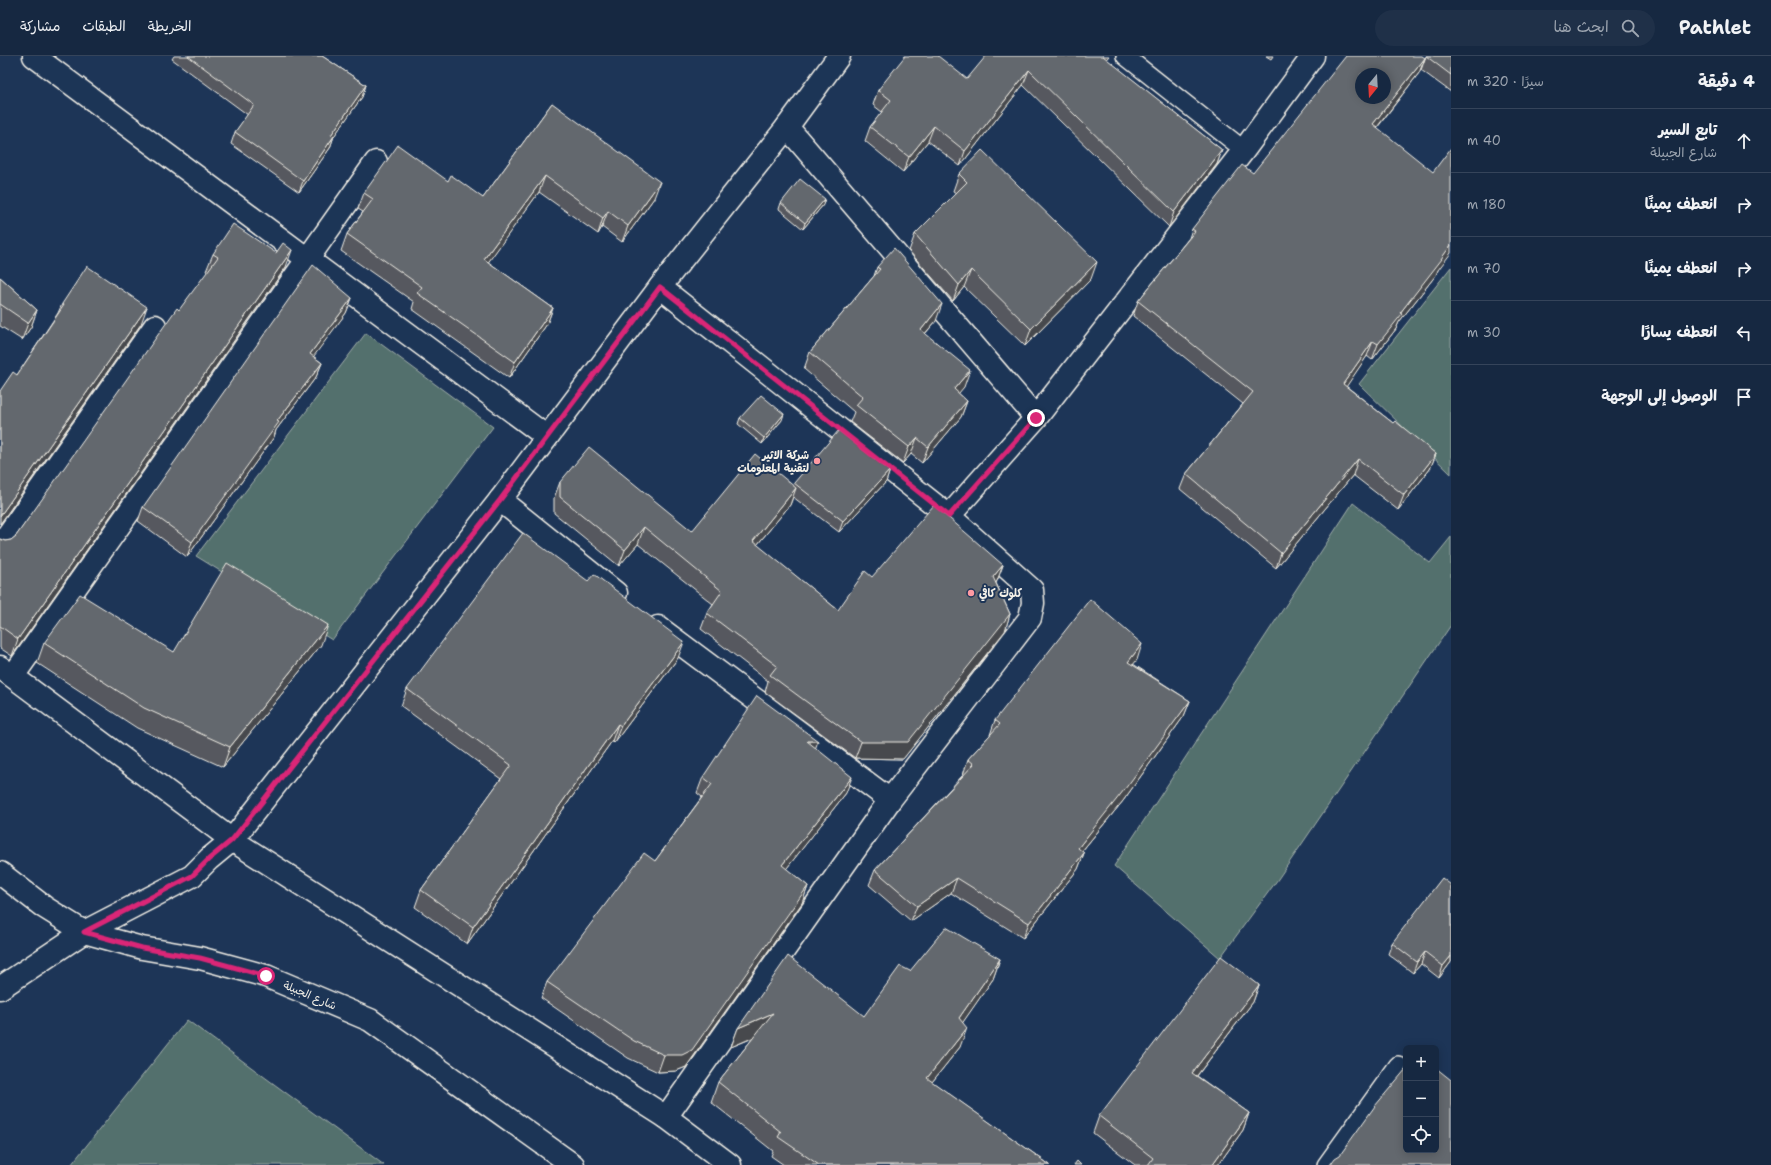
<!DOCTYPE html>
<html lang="ar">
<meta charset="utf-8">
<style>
:root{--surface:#162841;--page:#1f3048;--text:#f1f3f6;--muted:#9ea6b1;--line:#35445a}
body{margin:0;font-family:"Shantell Sans","Playpen Sans Arabic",sans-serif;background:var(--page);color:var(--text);direction:rtl}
.controls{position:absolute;right:12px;bottom:12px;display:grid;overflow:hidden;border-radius:6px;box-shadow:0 2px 10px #0003}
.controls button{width:36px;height:36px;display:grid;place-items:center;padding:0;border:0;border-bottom:1px solid var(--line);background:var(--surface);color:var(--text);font:20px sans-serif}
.compass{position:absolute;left:1355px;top:12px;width:36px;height:36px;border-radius:50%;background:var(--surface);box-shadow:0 2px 10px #0003;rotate:198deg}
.stop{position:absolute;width:12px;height:12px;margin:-9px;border:3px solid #db2777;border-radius:50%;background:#fff}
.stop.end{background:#db2777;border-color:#fff;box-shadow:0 1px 4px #0008}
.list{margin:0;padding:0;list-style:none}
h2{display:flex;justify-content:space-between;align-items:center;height:52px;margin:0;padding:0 16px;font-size:17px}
h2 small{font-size:13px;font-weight:400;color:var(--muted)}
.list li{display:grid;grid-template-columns:26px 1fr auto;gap:12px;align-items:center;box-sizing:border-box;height:64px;padding:0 16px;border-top:1px solid var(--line)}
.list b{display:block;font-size:15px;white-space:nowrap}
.list p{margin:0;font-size:13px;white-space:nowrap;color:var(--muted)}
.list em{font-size:13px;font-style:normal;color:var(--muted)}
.icon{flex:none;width:22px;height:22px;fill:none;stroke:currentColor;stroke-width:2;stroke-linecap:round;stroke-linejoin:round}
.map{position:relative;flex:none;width:1451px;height:1109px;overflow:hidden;direction:ltr}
header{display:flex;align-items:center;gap:24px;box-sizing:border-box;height:56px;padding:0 20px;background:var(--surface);border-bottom:1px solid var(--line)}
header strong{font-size:19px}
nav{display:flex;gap:22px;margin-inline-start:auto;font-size:14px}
.search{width:280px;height:36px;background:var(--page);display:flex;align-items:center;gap:10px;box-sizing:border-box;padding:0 14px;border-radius:22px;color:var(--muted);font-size:15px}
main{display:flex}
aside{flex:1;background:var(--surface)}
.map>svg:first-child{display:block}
</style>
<header>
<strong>Pathlet</strong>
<div class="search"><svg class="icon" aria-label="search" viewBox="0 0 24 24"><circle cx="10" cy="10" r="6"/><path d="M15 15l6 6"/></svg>ابحث هنا</div>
<nav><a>الخريطة</a><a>الطبقات</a><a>مشاركة</a></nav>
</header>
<main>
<aside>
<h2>4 دقيقة<small>سيرًا · 320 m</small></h2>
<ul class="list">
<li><svg class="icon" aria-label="ahead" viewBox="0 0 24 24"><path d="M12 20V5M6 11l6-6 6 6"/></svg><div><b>تابع السير</b><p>شارع الجبيلة</p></div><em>40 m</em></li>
<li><svg class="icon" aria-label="right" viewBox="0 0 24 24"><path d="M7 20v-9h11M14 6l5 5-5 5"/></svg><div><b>انعطف يمينًا</b></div><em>180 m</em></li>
<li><svg class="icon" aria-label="right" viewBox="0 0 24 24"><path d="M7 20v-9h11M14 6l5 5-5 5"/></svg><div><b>انعطف يمينًا</b></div><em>70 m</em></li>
<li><svg class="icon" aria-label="left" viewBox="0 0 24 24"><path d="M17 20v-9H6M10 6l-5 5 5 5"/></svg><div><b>انعطف يسارًا</b></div><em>30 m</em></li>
<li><svg class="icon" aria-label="arrive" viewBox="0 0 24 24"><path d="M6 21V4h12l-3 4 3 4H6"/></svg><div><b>الوصول إلى الوجهة</b></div></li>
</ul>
</aside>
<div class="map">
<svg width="1451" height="1109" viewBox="0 0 1451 1109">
<rect width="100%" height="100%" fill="#1d3557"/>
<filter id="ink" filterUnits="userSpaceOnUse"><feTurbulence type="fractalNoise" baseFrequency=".025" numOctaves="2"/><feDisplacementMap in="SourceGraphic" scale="8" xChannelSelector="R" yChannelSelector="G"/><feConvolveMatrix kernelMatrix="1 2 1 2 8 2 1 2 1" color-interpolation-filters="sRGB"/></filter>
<g filter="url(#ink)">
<path fill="#526f6d" stroke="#a3b0aa" d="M1451,211V418L1359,328Z
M366,277L493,371L332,584L196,500Z
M1353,447L1430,507L1451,481V569L1278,823L1220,902L1114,810Z
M187,964L384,1109H71Z"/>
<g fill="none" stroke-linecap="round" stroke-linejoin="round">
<g stroke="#f4f1e8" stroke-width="20">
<path id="lane" d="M1125,0L1244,94
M1326,1109L1398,1009"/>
</g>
<g stroke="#f4f1e8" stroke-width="25">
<path id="street" d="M34,0L547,381
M787,71L1036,362
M660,231L949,460L1032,534L1033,547L1030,562L890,744L666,1061
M500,444L616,537
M949,460L1036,362L1244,94L1313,0
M0,490L155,270
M658,571L890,744
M0,611L232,784
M13,620L376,106
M0,817L44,851L84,876"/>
</g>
<g stroke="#f4f1e8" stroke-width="25">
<path id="secondary" d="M232,784L666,1061L730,1109
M84,876L142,892L200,902L266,920L370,964L573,1109
M0,932L84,876L192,820L209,803L232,784L500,444L660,231L787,71L839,0"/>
</g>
<use href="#lane" stroke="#1d3557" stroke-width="17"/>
<use href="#street" stroke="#1d3557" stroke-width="22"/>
<use href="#secondary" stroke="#1d3557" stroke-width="22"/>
</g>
<path fill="#56595f" stroke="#f4f1e8" d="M174,0H322L366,29L362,41L334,80L330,92L299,136L231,88L235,76L248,59L172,3Z
M1266,0H1273L1271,3Z
M1426,0H1451V36L1421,14Z
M1425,2L1419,17L1377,72L1438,214L1436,219L1399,266L1396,273L1372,304L1367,300L1346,330L1393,367L1436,398L1430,413L1398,454L1353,419L1276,512L1180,433L1186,418L1243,348L1133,260L1138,245L1189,182L1192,173L1253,117Z
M1106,3L1222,94L1217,108L1169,171L1023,29L960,110L928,85L903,116L865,85L870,71L882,56L873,49L878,34L967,23Z
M552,47L654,142L622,186L602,171L598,178L539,136L488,206L553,252L547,268L509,322L412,253L414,246L341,195L347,178L363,156L358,153L364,137L448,125L483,142Z
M959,118L1091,223L1025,290L964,231L953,245L909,195L915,178L956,137L953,135Z
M781,147L823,149L803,173L779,153Z
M213,198L286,211L12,600L0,592V483L5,485L11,484L16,480L208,216L206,215Z
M877,211L936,265L925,278L964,331L958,337L967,345L961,361L922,407L911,398L903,407L850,366L854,356L804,313L810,296L874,220Z
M0,221L37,254L31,271L22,284L0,270Z
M352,242L346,257L313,300L322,307L316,321L276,374L274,381L187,501L138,465L143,451Z
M62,248L141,268L0,468V335L17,319L58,257Z
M740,362L782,364L762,388L738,368Z
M890,414L886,426L839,476L793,441L790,449L757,489L838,554L872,521L1003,509L997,525L996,527L1010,558L1005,575L903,703L855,702L765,636L768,625L701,573L707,557L713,548L638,488L619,510L554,457V442L560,426L692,475L793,430L794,427Z
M44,587L174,596L321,589L223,711L137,672L37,607Z
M678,602L614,687L612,685L467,888L415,851L421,834L501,723L401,650L407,633Z
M1137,604L1133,608L1190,645L1184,660L1123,745L1082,795L1084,797L1078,813L1023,882L951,837L911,865L869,829L875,814L963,719L968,703L990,679L995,664Z
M816,692L846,737L786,813L808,830L802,847L686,1011L676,1015L658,1016L628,1002L541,942L547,926L655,805L702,741L697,737L703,721Z
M1451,829V906L1439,922L1421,908L1413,917L1388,898L1392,887Z
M1000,903L993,923L962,967L960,991L932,1026L1050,1109H784L771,1100L773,1095L711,1046L718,1026L753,982L731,991L738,972L864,960L910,915Z
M1259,929L1253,946L1197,1020L1249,1057L1243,1074L1218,1109H1135L1093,1077L1099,1060Z"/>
<path fill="#46494d" stroke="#f4f1e8" d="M1102,0H1109L1097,14Z
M1425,2L1419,17L1367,84L1373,68Z
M1029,14L1023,29L960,110L965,95Z
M366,29L362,41L327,90L331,79Z
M934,70L928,85L903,116L909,101Z
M334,80L330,92L299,136L303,125Z
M1222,94L1217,108L1169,171L1174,156Z
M545,120L539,136L479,219L484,203Z
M660,126L654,142L622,186L628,170Z
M825,143L823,149L803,173L805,167Z
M608,155L602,171L598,178L603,162Z
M1451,189V197L1438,214L1436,219L1399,266L1396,273L1372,304L1378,288L1400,257Z
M292,194L286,211L12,600L18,583Z
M1097,206L1091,223L1025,290L1031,273Z
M971,214L964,231L953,245L959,229Z
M352,242L346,257L305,312L310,298Z
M942,248L936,265L914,290L921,274Z
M147,251L141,268L0,468V460Z
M553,252L547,268L509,322L515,306Z
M37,254L31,271L22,284L28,267Z
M1373,285L1367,300L1338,343L1343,328Z
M322,307L316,321L276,374L274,381L187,501L192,486L277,365Z
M970,314L964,331L948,350L954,333Z
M967,345L961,361L922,407L928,391Z
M784,358L782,364L762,388L764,382Z
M917,382L911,398L903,407L909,391Z
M1436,398L1430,413L1398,454L1404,439Z
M1358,403L1353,419L1276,512L1281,497Z
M890,414L886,426L839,476L843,465Z
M796,432L790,449L747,501L753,485Z
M644,471L638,488L619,510L625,494Z
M1003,509L997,525L987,538L993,521Z
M1010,558L1005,575L903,703L855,702L861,686Z
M328,569L321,589L223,711L230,691Z
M684,586L678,602L614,687L621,670Z
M1142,588L1137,604L1123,621L1128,606Z
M1190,645L1184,660L1123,745L1072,807L1078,792Z
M618,668L612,685L467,888L473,871Z
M807,685H818L812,702Z
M852,721L846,737L776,826L782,809Z
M1084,797L1078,813L1023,882L1029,867Z
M957,822L951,837L911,865L917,850Z
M808,830L802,847L686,1011L676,1015L658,1016L664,999Z
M1425,896L1421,908L1413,917L1417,906Z
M1451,900V906L1439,922L1443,910Z
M1000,903L993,923L952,982L959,962Z
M1259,929L1253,946L1186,1034L1192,1017Z
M773,957L766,976L731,991L738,972Z
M967,972L960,991L920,1041L927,1022Z
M1249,1057L1243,1074L1218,1109H1212Z"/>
<path fill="#64686e" stroke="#f4f1e8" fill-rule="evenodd" d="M188,0H322L366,29L331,79L334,80L303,125L235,76L254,49Z
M905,0H938L967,23L986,0H1103L1222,94L1174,156L1029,14L965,95L934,70L909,101L870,71L891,44L878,34Z
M1346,0H1422L1425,2L1373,68L1433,116L1451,92V189L1441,203H1442L1400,257L1402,258L1378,288L1373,285L1343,328L1393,367L1395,365L1436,398L1404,439L1358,403L1281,497L1186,418L1253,336L1138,245L1195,175L1192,173L1242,109L1253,117ZM1361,18H1385V42H1361Z
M1426,0H1451V19Z
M552,47L660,126L628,170L608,155L603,162L545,120L484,203L553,252L515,306L417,237L422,231L347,178L373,143L364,137L398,89L448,125L451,119L483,142Z
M982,94L1097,206L1031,273L971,214L959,229L915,178L967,126L959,118Z
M800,123L825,143L805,167L781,147Z
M233,168L276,197L283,187L292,194L18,583L0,570V483L5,485L11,484L16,480L172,259L177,252L179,254L218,201L213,198Z
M894,192L942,248L921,274L970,314L954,333L967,345L928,391L917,382L909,391L856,349L863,341L810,296L880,213L877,211Z
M313,209L352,242L310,298L322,307L277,365L279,366L192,486L143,451Z
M87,210L147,251L0,460V335L13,316L17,319L64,249L62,248Z
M0,221L37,254L28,267L0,248Z
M761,339L784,358L764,382L740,362Z
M839,374L890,414L843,465L794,427Z
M589,391L692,475L755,398L796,432L753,485L838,554L865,515L872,521L934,449L1003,509L993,521L1010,558L908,686H861L770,619L777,610L707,557L722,535L644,471L625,494L560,441V426Z
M523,477L588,525L594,518L684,586L621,670L618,668L473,871L421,834L511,709L407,633Z
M227,507L328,569L230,691L144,652L44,587L80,538L174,596Z
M1090,543L1142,588L1128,606L1190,645L1128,729L1078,792L1084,797L1029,867L957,822L917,850L875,814L974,708L968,703L1000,668L995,664Z
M757,640L818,685H807L852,721L782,809L808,830L692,994L682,999H664L634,985L547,926L644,797L655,805L712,728L703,721Z
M1442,822L1451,829V900L1443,910L1425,896L1417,906L1392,887Z
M946,871L1000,903L959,962L967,972L927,1022L1050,1109H819L778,1081L781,1076L718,1026L773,957L738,972L788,900L864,960L900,910L910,915Z
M1221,900L1259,929L1192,1017L1249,1057L1212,1109H1148L1153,1102L1099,1060Z
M1436,1012L1451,1024V1109H1330L1335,1102L1340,1099L1375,1050L1406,1013V1094H1436Z
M1077,1105L1081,1109H1074Z"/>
</g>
<g fill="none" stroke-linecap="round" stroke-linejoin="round" filter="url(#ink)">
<path stroke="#db2777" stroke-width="5" d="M266,920L200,902L142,892L84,876L192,820L209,803L232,784L500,444L660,231L949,460L1036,362"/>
</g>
<g fill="#ff9aa2" stroke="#1d3557" stroke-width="1.5">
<circle cx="817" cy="405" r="4"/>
<circle cx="971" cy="537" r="4"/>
</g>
<g text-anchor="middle" stroke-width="4" stroke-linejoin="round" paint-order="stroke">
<g font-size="11" font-weight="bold" fill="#f4f1e8" stroke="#1d3557" text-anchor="end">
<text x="809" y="403">شركة الاثير<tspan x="809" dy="13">لتقنية المعلومات</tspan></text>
<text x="979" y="541" text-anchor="start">كلوك كافي</text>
</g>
<g font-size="11" fill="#f4f1e8" stroke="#1d3557">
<text transform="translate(310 939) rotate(23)" y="4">شارع الجبيلة</text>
</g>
</g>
</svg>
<div class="controls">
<button>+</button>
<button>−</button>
<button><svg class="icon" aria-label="locate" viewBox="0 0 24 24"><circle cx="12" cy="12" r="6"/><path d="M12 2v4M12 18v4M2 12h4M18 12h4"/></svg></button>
</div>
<svg class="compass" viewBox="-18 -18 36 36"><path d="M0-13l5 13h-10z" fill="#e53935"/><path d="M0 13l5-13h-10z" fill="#9ea6b1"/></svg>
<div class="stop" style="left:266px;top:920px"></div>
<div class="stop end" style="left:1036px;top:362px"></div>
</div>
</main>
